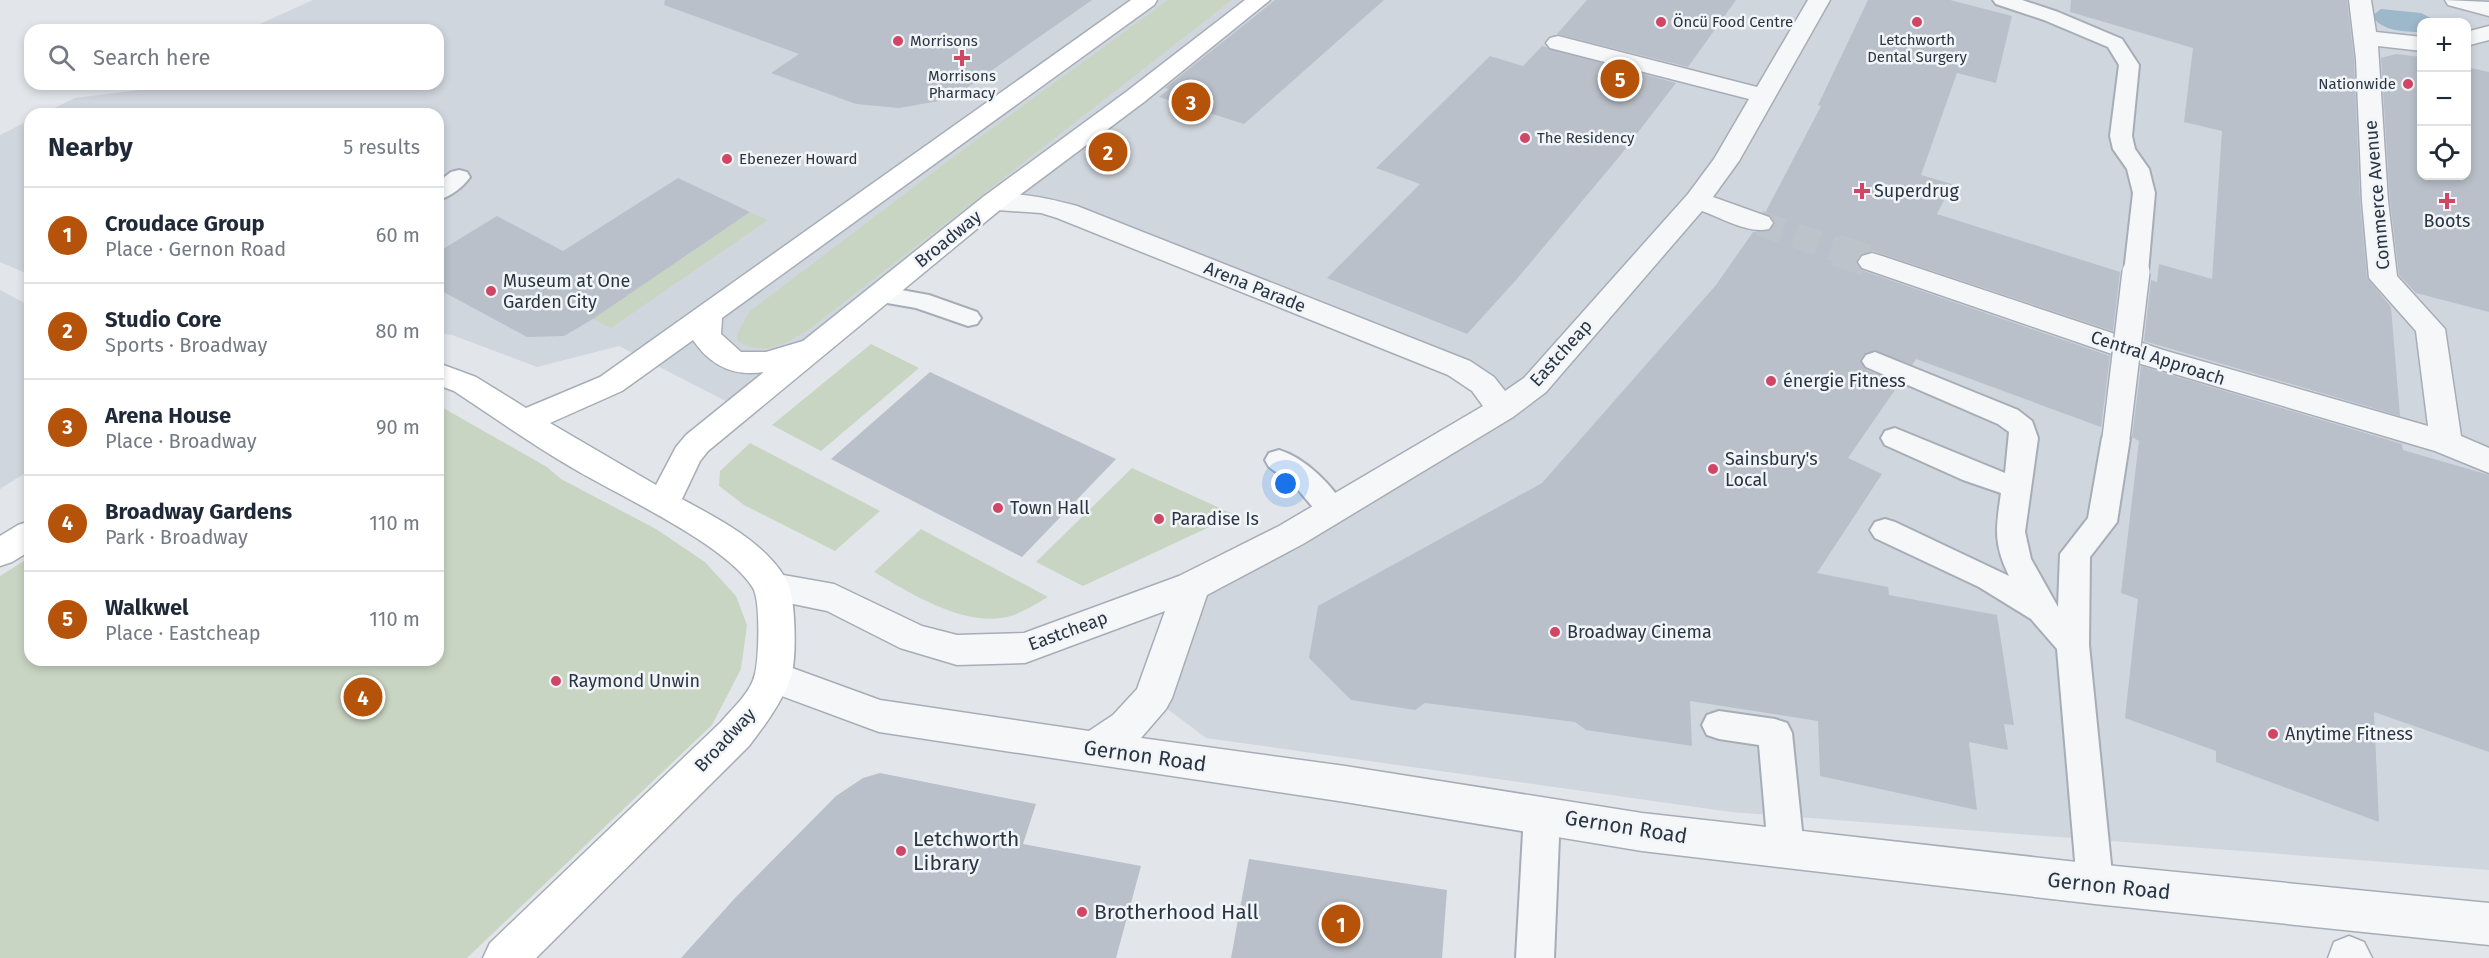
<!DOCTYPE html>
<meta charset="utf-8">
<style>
:root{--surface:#fff;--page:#f6f6f7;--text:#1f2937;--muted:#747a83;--line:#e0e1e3;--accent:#b45309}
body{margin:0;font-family:"Fira Sans",sans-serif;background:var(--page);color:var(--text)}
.controls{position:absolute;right:18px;top:18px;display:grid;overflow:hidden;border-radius:12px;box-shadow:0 3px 9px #0003}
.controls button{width:54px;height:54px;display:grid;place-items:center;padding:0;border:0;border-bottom:2px solid var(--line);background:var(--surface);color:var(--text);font:30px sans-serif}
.you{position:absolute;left:1286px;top:484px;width:21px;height:21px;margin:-15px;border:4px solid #fff;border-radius:50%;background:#1a73e8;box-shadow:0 0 0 9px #1a73e833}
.badge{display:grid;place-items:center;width:39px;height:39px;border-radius:50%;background:var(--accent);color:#fff;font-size:20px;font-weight:700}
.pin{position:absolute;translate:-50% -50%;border:3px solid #fff;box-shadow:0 2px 6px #0006}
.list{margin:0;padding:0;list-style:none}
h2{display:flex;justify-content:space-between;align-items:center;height:78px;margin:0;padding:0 24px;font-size:26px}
h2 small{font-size:20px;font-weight:400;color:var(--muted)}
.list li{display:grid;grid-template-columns:39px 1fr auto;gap:18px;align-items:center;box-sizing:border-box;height:96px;padding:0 24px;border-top:2px solid var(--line)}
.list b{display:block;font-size:22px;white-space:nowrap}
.list p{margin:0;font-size:20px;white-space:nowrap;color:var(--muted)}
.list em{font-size:20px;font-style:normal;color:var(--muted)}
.icon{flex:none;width:33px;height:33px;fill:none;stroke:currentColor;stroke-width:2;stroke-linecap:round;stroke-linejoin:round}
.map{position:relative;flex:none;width:2489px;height:958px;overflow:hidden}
.search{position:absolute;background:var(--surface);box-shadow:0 3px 9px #0003;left:24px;top:24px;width:420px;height:66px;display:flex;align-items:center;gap:15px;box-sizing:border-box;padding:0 21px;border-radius:18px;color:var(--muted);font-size:22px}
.panel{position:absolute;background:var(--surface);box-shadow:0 3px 9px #0003;left:24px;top:108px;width:420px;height:558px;border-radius:18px}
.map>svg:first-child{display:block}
</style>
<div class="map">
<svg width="2489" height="958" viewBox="0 0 2489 958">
<rect width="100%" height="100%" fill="#e2e6eb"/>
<path fill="#d0d6dd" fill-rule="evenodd" d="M313,0H2489V870L1731,812L1206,738L1153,698L1192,586L1501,409L1483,384L1067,212L992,203L739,408L619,346L537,367L452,335L438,333V114H42L75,98L155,88L163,84H438V30H246ZM2422,22H2466V176H2422Z
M30,120V275L0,262V135Z
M0,290L30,306V470L0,489Z"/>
<path fill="#c9d5c3" d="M1168,0H1232L815,325C791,341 765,360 737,340L738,332L750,311L976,140Z
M750,212L768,220L611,328L593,319Z
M871,344L919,368L821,451L772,425Z
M438,405L547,467L561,479L656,529L705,562L736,596L747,625L741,669L712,725L467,958H0V576L30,557V660H438Z
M750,443L880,511L835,551L744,505L719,486L720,471Z
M1132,468L1235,515L1083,586L1036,562Z
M921,529L1048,597C1036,604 1020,614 1007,617C963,627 910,593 874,572Z"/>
<path fill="#9db7cb" d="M2381,9L2421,13L2439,22H2422L2421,32C2406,32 2381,31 2372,16Z"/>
<path fill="#b9c0c9" d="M665,0H1092L961,92L939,101L899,108L856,104L771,73L799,54L664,5Z
M1275,0H1384L1244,124L1159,97L1169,89L1165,88Z
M1587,0H1736L1688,67L1557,34Z
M1868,0H1950L2012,16L1996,83L1957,73L1921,175L1952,184L1937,214L2120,272L2113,331L1873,251L1861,254L1856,261L1861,270L2110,356L2101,427L1916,359L1912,365L1874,350L1865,353L1860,360L1865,369L1899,384L1848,458L1882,474L1817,573L1888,587L1889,595L1997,615L2014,725L2004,724L2008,750L1969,742L1977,810L1820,776L1818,721L1690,701L1692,746L1586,730L1575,722L1425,703L1415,710L1351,700L1309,658L1318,606L1542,483L1716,285L1753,232L1771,230L1775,222L1771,216L1765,213L1821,106L1818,105Z
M2071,0H2347L2354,59L2360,201L2367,278L2391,307L2400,416L2144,341L2151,280L2157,282L2159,264L2212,279L2222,131L2184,122L2193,48L2070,12Z
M1542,46L1676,83L1619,157L1516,280L1467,334L1327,278L1420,184L1376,168L1490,56L1523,66Z
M2396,54L2421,57V176H2466V67L2489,72V312L2416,293L2399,275L2390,201L2381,58Z
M678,178L750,212L593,319L564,336L527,337L438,289V252L497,216L563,251Z
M2141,366L2402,444L2403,450L2489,475V752L2374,712L2379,822L2216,762V751L2125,718L2138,599L2121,593L2139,441L2132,437Z
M930,372L1116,459L1022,557L831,459Z
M880,773L1036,804L1023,844L1141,866L1116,958H681L735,898L836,796L863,778Z
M1249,859L1447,890L1442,958H1231Z"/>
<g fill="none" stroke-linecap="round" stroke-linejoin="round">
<path stroke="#bdc3ca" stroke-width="25" stroke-dasharray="25 13" stroke-linecap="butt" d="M1759,223L1841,251"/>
<path stroke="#bdc3ca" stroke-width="32" stroke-dasharray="32 16" stroke-linecap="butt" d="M1836,250L1872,262"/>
<g stroke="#a7adb6" stroke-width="4">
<path id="lane" d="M1993,0H2022L2058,12L2122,39L2139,65L2132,136L2135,149L2149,169L2155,193L2148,272L2145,277L2136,280L2127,277L2124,272L2133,193L2127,169L2113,149L2110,136L2119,65L2108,47L2044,20L1996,4Z
M459,170L467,172L470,177C463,187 450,197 438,200V182L451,172Z
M879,286L929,295L977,312L981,318L977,324L968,326L916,308L870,300L867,294L870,288Z
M1875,352L2018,410L2032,421L2038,438L2025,532L2031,559L2058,607L2060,554L2088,518L2102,438L2106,431L2116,428L2126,431L2130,438L2117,522L2090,557L2089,645L2113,884L2108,896L2095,901L2082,896L2077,884L2057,649L2031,619L1979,587L1875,538L1870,530L1875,522L1885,519L1895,522L2009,576C1993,543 1996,528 2001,493L1963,480L1885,445L1881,438L1885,431L1895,428L2005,473L2009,432L1998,424L1866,367L1862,361L1866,355Z
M1279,450C1306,458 1333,486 1347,510L1342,518L1332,521L1322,518L1294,485L1269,467L1265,460L1269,453Z
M1719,711L1775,719L1787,723L1792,733L1804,850L1799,862L1786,866L1773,862L1768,850L1759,745L1719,739L1707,735L1702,725L1707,715Z
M1542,798L1554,803L1560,814L1554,958H1516L1524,814L1530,803Z"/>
</g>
<g stroke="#a7adb6" stroke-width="3">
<path id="street" d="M1808,0H1830L1739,161L1713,197L1769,217L1773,223L1769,229C1748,234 1722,218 1702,211L1546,392L1513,417L1303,544L1207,595L1172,698L1166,709L1141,738L1345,766L1642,813L2095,864L2489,903V945L2095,904L1642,851L1345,802L879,732L760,688L754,677L760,666L773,661L880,700L1089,731L1113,715L1137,689L1165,611L1025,663L957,665L900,648L827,611L759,597L754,587L759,577L772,573L834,584L922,626L957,635L1024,633L1179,576L1279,526L1483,406L1472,391L1448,375L1057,218L1041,213L983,209L979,203L983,197C1013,190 1047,198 1077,206L1470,361L1494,377L1505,391L1524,378L1688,194L1714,159L1749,99L1550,48L1546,43L1550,38L1558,36L1757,87Z
M2349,0H2371L2376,32L2422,37V51L2378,46L2388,201L2397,276L2445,329L2461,436L2489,448V473L2435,451L2141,364L1862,268L1858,262L1862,256L1872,253L1882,256L2163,350L2428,426L2416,331L2369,278L2362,201L2356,59Z
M2445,0L2489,2V16L2448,5Z
M2489,26V40L2466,46V32Z
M2349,936L2364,942L2372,958H2328L2334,942Z"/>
</g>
<g stroke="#a7adb6" stroke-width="3">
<path id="secondary" d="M1131,0H1157L1154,5L722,318L721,334L741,352H766L803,341L983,197L1126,92L1245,0H1270L1144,102L1001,209L708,451L700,461L682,499C711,515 743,531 767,555C775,563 784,574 788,584C796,601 797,663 790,680C780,705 765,725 749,746L536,958H483L490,943L721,722C732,709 748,695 754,678C759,664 761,601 753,588C727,545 622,497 576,470C534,446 495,418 454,391L438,385V363L476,377L526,408L600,377ZM693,340C710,365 733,377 764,372L686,435L676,447L656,485L550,423L622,391Z
M30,521V551L12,562L0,566V536L18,525Z"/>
</g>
<use href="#lane" fill="#f5f7f9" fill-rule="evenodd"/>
<use href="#street" fill="#f5f7f9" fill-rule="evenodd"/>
<use href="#secondary" fill="#fff" fill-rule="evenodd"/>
<g stroke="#a7adb6" stroke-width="30" stroke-linecap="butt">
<path id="lane-bridge" d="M2116,438L2136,272"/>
</g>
<use href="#lane-bridge" stroke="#f5f7f9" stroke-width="27"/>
</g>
<g fill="#d14665" stroke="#f2f5f8" stroke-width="2">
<circle cx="1661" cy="22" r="6"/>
<circle cx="1917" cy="22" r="6"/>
<circle cx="898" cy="41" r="6"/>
<path d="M959 49h6v6h6v6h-6v6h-6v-6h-6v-6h6z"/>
<circle cx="2408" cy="84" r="6"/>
<circle cx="1525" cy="138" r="6"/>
<circle cx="727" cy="159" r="6"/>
<path d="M1859 182h6v6h6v6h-6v6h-6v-6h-6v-6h6z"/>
<path d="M2444 192h6v6h6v6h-6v6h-6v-6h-6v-6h6z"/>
<circle cx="491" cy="291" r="6"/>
<circle cx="1771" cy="381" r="6"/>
<circle cx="1713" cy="469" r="6"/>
<circle cx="998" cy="508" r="6"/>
<circle cx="1159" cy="519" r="6"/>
<circle cx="1555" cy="632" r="6"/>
<circle cx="556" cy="681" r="6"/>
<circle cx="2273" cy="734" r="6"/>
<circle cx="901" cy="851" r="6"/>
<circle cx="1082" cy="912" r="6"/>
</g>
<g text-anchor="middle" stroke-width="5" stroke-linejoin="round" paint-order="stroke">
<g font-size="15" fill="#2a3544" stroke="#f2f5f8" text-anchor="start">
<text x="1673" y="27">Öncü Food Centre</text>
<text x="1917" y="45" text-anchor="middle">Letchworth<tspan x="1917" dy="17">Dental Surgery</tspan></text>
<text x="910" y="46">Morrisons</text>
<text x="962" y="81" text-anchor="middle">Morrisons<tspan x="962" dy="17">Pharmacy</tspan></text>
<text x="2396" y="89" text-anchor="end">Nationwide</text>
<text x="1537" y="143">The Residency</text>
<text x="739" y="164">Ebenezer Howard</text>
</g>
<g font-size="18" fill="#2a3544" stroke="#f2f5f8" text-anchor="start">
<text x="1874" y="197">Superdrug</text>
<text x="2447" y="227" text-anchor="middle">Boots</text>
<text x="503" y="287">Museum at One<tspan x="503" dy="21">Garden City</tspan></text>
<text x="1783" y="387">énergie Fitness</text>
<text x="1725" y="465">Sainsbury's<tspan x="1725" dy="21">Local</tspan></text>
<text x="1010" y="514">Town Hall</text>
<text x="1171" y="525">Paradise Is</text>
<text x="1567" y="638">Broadway Cinema</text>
<text x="568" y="687">Raymond Unwin</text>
<text x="2285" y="740">Anytime Fitness</text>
</g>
<g font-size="18" fill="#2a3544" stroke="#f2f5f8">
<text transform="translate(2377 195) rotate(-95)" y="6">Commerce Avenue</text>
<text transform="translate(948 239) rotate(-39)" y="6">Broadway</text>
<text transform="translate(1255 287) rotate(22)" y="6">Arena Parade</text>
<text transform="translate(1561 353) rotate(-48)" y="6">Eastcheap</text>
<text transform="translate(2158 358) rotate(18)" y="6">Central Approach</text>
<text transform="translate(1068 631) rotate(-20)" y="6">Eastcheap</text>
<text transform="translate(725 740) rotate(-47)" y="6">Broadway</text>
</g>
<g font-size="21" fill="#2a3544" stroke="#f2f5f8">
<text transform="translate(1145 756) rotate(8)" y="7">Gernon Road</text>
<text transform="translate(1626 827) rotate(9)" y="7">Gernon Road</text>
<text transform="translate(2109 886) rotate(6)" y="7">Gernon Road</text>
</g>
<g font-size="21" fill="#2a3544" stroke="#f2f5f8" text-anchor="start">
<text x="913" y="846">Letchworth<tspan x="913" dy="24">Library</tspan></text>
<text x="1094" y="919">Brotherhood Hall</text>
</g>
</g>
</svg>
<div class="controls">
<button>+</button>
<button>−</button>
<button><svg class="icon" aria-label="locate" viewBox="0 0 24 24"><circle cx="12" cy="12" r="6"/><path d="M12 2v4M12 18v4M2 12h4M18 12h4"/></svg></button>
</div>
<div class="you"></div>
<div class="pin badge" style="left:1341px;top:924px">1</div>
<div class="pin badge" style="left:1108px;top:152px">2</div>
<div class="pin badge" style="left:1191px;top:102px">3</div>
<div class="pin badge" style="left:363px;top:697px">4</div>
<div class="pin badge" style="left:1620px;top:79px">5</div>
<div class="search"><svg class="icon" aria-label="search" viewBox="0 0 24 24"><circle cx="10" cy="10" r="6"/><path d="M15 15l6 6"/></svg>Search here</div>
<section class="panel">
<h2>Nearby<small>5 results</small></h2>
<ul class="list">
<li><span class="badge">1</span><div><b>Croudace Group</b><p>Place · Gernon Road</p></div><em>60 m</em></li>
<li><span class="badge">2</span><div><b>Studio Core</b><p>Sports · Broadway</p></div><em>80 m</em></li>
<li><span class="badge">3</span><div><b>Arena House</b><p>Place · Broadway</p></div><em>90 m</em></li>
<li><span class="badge">4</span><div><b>Broadway Gardens</b><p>Park · Broadway</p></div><em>110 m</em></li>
<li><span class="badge">5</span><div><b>Walkwel</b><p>Place · Eastcheap</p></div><em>110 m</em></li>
</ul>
</section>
</div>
